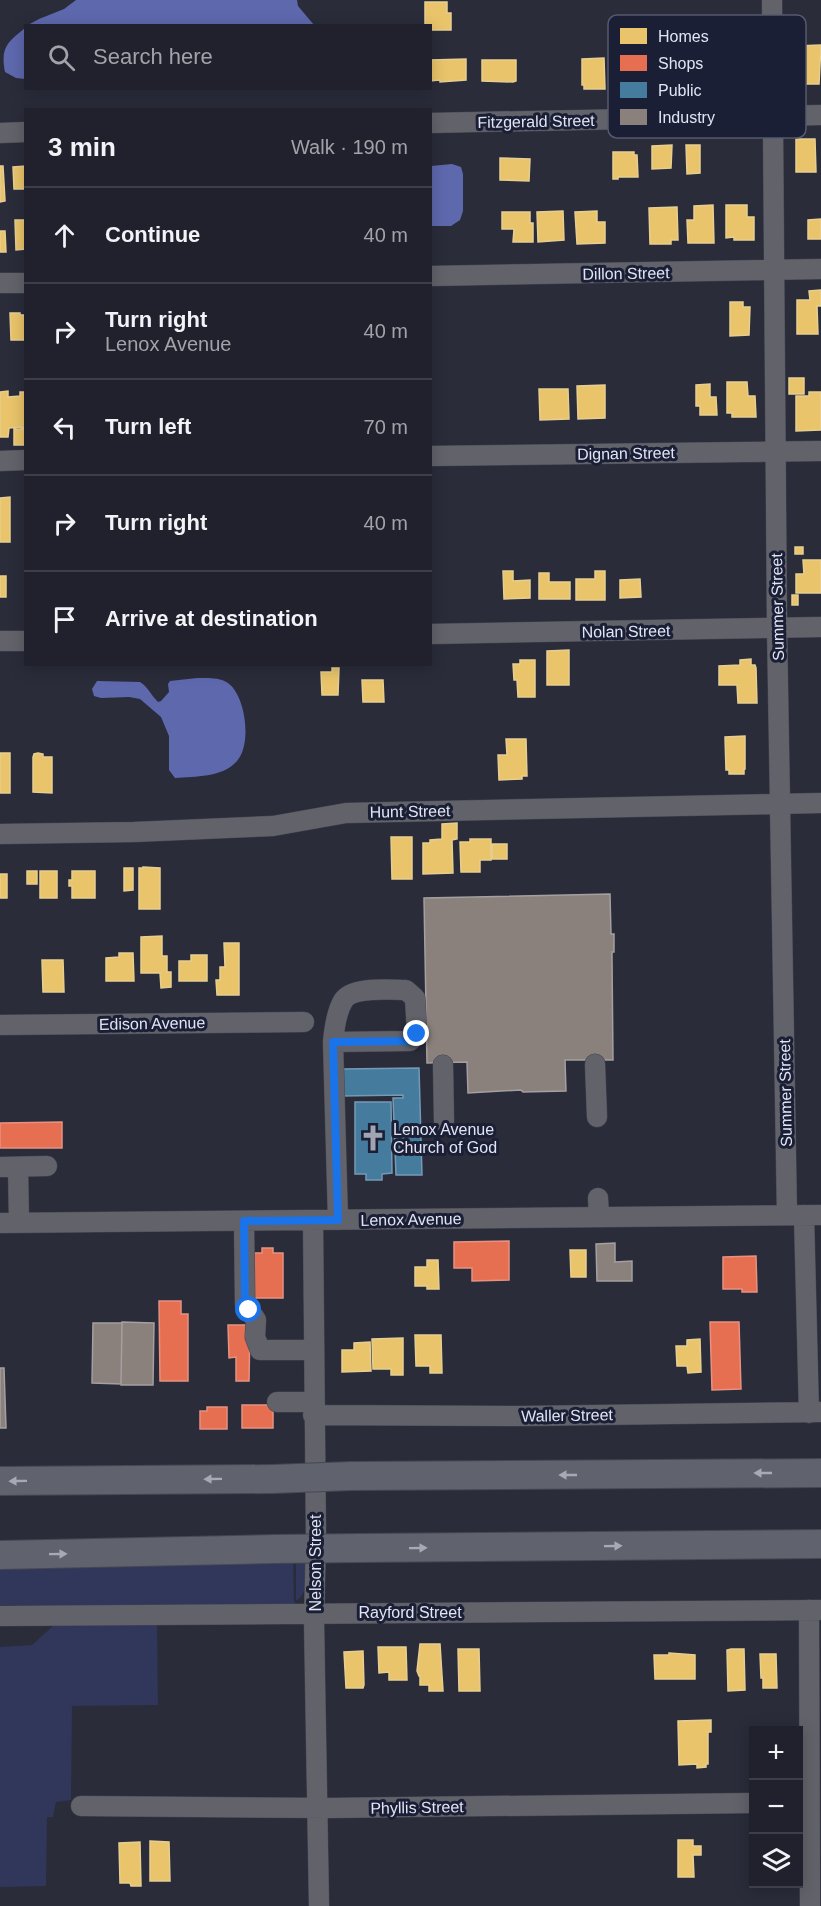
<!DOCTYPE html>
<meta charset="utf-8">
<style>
:root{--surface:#20212c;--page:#282934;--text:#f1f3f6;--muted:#a2a3a9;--line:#3d3e48}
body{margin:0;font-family:Helvetica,sans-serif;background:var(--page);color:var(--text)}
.controls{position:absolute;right:18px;bottom:18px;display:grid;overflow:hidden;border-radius:0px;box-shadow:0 3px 15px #0003}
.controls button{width:54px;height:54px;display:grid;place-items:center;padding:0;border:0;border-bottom:2px solid var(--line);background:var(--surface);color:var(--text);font:30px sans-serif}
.stop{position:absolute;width:18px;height:18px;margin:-14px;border:4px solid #1a73e8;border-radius:50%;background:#fff}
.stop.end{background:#1a73e8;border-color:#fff;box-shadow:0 2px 6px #0008}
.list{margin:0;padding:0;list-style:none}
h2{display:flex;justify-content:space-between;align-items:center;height:78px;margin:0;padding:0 24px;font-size:26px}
h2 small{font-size:20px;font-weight:400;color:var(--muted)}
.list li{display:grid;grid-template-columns:39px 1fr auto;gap:18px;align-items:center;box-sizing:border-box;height:96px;padding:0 24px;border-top:2px solid var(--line)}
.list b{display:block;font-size:22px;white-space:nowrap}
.list p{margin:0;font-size:20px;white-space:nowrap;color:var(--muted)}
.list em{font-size:20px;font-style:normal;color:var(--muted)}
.icon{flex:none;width:33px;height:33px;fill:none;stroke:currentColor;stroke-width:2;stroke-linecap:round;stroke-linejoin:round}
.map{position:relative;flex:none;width:821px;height:1906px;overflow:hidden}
.search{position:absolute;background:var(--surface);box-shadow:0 3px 15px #0003;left:24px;top:24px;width:408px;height:66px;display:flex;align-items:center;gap:15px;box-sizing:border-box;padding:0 21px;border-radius:0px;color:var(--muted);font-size:22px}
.panel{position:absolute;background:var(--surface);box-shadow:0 3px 15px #0003;left:24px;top:108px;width:408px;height:558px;border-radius:0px}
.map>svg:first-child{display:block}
</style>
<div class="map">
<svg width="821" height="1906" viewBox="0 0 821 1906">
<rect width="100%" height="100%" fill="#2a2c3a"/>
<path fill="#31365b" d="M293,1557L294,1602L296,1603L291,1605H0V1568Z
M296,1557H307C306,1572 310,1592 296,1601Z
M157,1624L158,1705L72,1706L71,1800L56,1802L53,1817H47L46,1886L0,1887V1647L32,1645L53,1626Z"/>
<path fill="#5e68ad" d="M76,0H297L298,6L314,25H28L39,19L64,9Z
M25,28V79L16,78L5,72C0,47 8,42 25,28Z
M452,164L461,167L463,174V211L460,220L451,226H431V166Z
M197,678C208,678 219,677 228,683C246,696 252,745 237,761C222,778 196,776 175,778L169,770V736L161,717L140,699L129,697L101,698L94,696L92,689L97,681L140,682C148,687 151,695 158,702L161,701L169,692L168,684L170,681Z"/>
<path fill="#e9c46a" stroke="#e6ce93" stroke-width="1.5" d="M425,2H447V13H451V30H430V26H425Z
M821,45L819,84H789L788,67H796V46Z
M604,58L605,89H584V85H582V59Z
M466,59V80L440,82V80L430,81V60Z
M482,60H516V81L513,82L482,81Z
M796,139H815L816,172H796Z
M672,145L671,168L652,169V146Z
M686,145H700V173L687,174Z
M613,152H634V155H637L638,177H618V179H613Z
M500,158L530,159L529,181L500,180Z
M0,166H3L5,201L0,202Z
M26,166V189H14L13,167Z
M713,205L714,243H688L687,220H694V206Z
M726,205H747V217H754V240H734V237L726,238Z
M677,207L678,240H671V244H650L649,208Z
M563,211L564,240L538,242L537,212Z
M597,211V222H605V243L577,244L575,212Z
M502,212H530V223H533V242H513L514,229H502Z
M821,219V239H808V220Z
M15,220H26V249L16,250Z
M0,231H5L6,252H0Z
M821,290V306H817L818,334H797V300H810L809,291Z
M730,302H743V307H750L749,335L730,336Z
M10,313H20V315H26V340H11Z
M789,378H804V394H789Z
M727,382H747L748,396H755L756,417H732V413H727Z
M710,384V397H716L717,415H700V406H696V385Z
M605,385V418L578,419L577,386Z
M539,389H568L569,419L540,420Z
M8,391V397L20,396V392H26V428H21V427L9,428L8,437H0V392Z
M809,392H821V430L796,431V396H809Z
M14,429H26V445H14Z
M10,497V542H0V498Z
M795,547H803V554H795Z
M803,560H821V593H796V574H804Z
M503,571H513V581L530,580V598L504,599Z
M595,571H605V600H576V579H595Z
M539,573H549V582H570V599H539Z
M0,576H6V597H0Z
M640,579L641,597L620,598V580Z
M792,595H798V605H792Z
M569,650V685H547V651Z
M751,659V665H755L756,668L757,703H738L737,685H719V666L740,665V660Z
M520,660H535V697H518L517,680H514L513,664H520Z
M332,668H339L338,695H322L321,672H332Z
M362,680H383L384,702H363Z
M745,736V769H744V774H729V770H726L725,737Z
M506,739H526L527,776H522V779L499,780L498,755H507Z
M0,753H10V793H0Z
M38,753L43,754V757H52V793L33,792V757L34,754Z
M457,823V839L452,840L453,873L423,874V843H430V840L442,839V824Z
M391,837H412V879H392Z
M470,839H491V860H480V872H461L460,842H470Z
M492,844H507V859H492Z
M143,867L160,868V909H139V868H143Z
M124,868H133V890L124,891Z
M27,871H37V884H27Z
M40,871H57V898H40Z
M72,871H95V898H72V886H69V880H72Z
M0,874H7V898H0Z
M162,936V956H167V972H171V987L161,988L160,973H141V937Z
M224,943H239V995H217L216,980H220V967H225Z
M119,953H133L134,981H106V958L119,957Z
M191,955H207V981H179V961H191Z
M42,960H63L64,992H43Z
M570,1250H586V1277H571Z
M427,1260H438L439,1289H427V1286H415V1267H427Z
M415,1335H441L442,1373H430V1366H416Z
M403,1338V1375H391V1369H373L372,1339Z
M700,1339L701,1372L688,1373L687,1366H677L676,1346H687V1340Z
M370,1342L371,1371L342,1372V1350H354V1343Z
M420,1644H440L443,1691H429V1685H420V1676H419L417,1671Z
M378,1647H406L407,1680H389V1672L379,1673Z
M458,1649H479L480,1691H459Z
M731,1649H744L745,1690L728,1691L727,1650Z
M363,1651L364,1685L363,1688H346L344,1652Z
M669,1653L695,1655V1679H655L654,1655H669Z
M760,1654H776L777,1688H763V1678H761Z
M711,1720V1732H708V1764H706V1767L697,1768V1764L679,1765L678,1721Z
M678,1840H693V1846H701V1855H693L694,1877H678Z
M150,1841L169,1842L170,1881H150Z
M140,1842L141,1886H131L130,1883H120L119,1843Z"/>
<path fill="#e76f51" stroke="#e59282" stroke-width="1.5" d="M62,1122V1148H0V1123Z
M509,1241V1280L472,1281V1268H454V1242Z
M262,1248H273V1253H283V1298H253V1253H262Z
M756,1256L757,1292H742V1289H723V1257Z
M159,1301H181V1314H188V1381H160Z
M710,1322H739L741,1389L712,1390Z
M228,1325H250L249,1381H236V1357L229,1358Z
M242,1405H273V1428H242Z
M207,1407H227V1429H200V1411H207Z"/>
<path fill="#457b9d" stroke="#749ab7" stroke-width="1.5" d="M419,1068L422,1175H396L393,1098H403V1095L342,1096V1069Z
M355,1102H391L392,1173L382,1174V1180H366V1174H355Z"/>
<path fill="#8a817c" stroke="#a49fa0" stroke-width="1.5" d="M610,894L611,934H614V952H612V958L613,1060H565L566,1091L523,1092L521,1090L468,1093L467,1062L427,1063L424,898Z
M615,1243V1262L632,1261V1281H597L596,1244Z
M122,1322L154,1323L153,1385H121Z
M93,1323H122L121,1384L92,1383Z
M0,1368H4L6,1428H0Z"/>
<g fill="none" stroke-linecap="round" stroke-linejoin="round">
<g stroke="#454752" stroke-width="21">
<path id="minor" d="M772,0L777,628L787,1215
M430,123L821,115
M0,133L26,132
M430,276L821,269
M0,283H26
M430,456L821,451
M0,461L26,460
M430,634L821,627
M0,641H26
M0,834L134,832L273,826L346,813L821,803
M0,1025L304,1022
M333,1042L410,1041L417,1034L415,998L406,990C390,990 352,986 343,1001C337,1011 334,1031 333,1042L338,1220
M595,1064L597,1117
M443,1065L444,1121
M0,1167L47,1166
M18,1167L19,1222
M598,1198L599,1217
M804,1215L809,1413
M313,1220L316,1539L314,1620L319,1906
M244,1221L245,1304L256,1320L255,1337L260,1350H313
M0,1223L821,1215
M277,1402H313
M313,1415L523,1416L821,1412
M809,1610L810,1906
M0,1616L821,1610
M81,1806L328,1808L754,1803"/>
</g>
<g stroke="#454752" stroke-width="30">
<path id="highway" d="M352,1476L821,1473
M0,1481L272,1479
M360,1548L821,1544
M0,1555L275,1549"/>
</g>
<use href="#minor" stroke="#62636a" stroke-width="20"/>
<use href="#highway" stroke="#60626d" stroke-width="28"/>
<g stroke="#454752" stroke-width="30" stroke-linecap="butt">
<path id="highway-bridge" d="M272,1479L352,1476
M275,1549L360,1548"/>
</g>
<use href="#highway-bridge" stroke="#60626d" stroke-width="28"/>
</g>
<defs><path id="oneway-solid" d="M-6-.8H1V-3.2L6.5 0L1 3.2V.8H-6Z" transform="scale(1.5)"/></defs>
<g fill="#a6aab7">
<use href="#oneway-solid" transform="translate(763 1473) rotate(180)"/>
<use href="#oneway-solid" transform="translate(568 1475) rotate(180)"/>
<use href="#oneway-solid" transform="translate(213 1479) rotate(179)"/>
<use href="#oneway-solid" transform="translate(18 1481) rotate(179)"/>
<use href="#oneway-solid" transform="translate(613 1546) rotate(-1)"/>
<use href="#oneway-solid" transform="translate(418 1548) rotate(-1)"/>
<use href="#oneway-solid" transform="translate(58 1554) rotate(-1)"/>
</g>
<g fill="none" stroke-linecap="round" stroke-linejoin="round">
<path stroke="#1a73e8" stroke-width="8" d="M249,1310L245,1304L244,1221L338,1220L333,1042L410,1041L417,1034"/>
</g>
<defs>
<g id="church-bare" transform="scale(2.07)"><path d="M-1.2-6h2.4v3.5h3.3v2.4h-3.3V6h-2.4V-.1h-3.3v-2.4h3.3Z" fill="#a0a4b3" stroke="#1b1f35" stroke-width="2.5" paint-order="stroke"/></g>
</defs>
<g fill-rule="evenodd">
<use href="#church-bare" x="373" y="1138"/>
</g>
<g text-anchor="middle" stroke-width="6" stroke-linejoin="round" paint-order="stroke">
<g font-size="16" fill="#e0e4f4" stroke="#1b1f35">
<text transform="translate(536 121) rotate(-1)" y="6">Fitzgerald Street</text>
<text transform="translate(626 273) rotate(-1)" y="6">Dillon Street</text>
<text transform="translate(626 453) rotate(-1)" y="6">Dignan Street</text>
<text transform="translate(777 607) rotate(-91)" y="6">Summer Street</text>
<text transform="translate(626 631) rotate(-1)" y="6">Nolan Street</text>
<text transform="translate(410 811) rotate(-1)" y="6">Hunt Street</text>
<text transform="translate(152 1023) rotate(-1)" y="6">Edison Avenue</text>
<text transform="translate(785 1093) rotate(-91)" y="6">Summer Street</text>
<text transform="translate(411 1219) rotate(-1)" y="6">Lenox Avenue</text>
<text transform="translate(567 1415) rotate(-1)" y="6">Waller Street</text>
<text transform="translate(315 1563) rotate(-90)" y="6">Nelson Street</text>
<text x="410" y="1618">Rayford Street</text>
<text transform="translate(417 1807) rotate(-1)" y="6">Phyllis Street</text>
</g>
<g font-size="16" fill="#e0e4f4" stroke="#1b1f35" text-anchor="start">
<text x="393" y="1135">Lenox Avenue<tspan x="393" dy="18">Church of God</tspan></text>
</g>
</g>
<rect x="608" y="15" width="198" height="123" rx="9" fill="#1b1f35" stroke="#565a6e" stroke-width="1.5"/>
<rect x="620" y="28" width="27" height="16" fill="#e9c46a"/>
<rect x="620" y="55" width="27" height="16" fill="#e76f51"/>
<rect x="620" y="82" width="27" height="16" fill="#457b9d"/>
<rect x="620" y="109" width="27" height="16" fill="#8a817c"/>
<g font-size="16" fill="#e0e4f4">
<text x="658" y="42">Homes</text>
<text x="658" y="69">Shops</text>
<text x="658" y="96">Public</text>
<text x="658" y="123">Industry</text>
</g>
</svg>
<div class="controls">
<button>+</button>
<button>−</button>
<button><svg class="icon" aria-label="layers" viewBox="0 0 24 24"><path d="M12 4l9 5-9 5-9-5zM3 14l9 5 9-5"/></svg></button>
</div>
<div class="stop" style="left:249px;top:1310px"></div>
<div class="stop end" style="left:417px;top:1034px"></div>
<div class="search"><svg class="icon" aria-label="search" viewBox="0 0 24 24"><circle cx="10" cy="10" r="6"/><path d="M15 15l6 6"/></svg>Search here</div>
<section class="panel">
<h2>3 min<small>Walk · 190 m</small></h2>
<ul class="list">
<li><svg class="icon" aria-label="ahead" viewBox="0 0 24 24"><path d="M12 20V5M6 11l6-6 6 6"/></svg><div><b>Continue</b></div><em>40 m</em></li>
<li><svg class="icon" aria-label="right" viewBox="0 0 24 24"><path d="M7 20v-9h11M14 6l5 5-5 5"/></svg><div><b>Turn right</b><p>Lenox Avenue</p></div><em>40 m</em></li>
<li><svg class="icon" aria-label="left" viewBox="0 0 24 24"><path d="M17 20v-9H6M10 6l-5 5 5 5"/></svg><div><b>Turn left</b></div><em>70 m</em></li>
<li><svg class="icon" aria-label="right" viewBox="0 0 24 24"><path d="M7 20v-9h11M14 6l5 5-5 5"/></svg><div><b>Turn right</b></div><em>40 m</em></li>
<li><svg class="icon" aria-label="arrive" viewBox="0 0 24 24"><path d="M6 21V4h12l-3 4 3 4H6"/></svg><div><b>Arrive at destination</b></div></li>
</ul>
</section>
</div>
